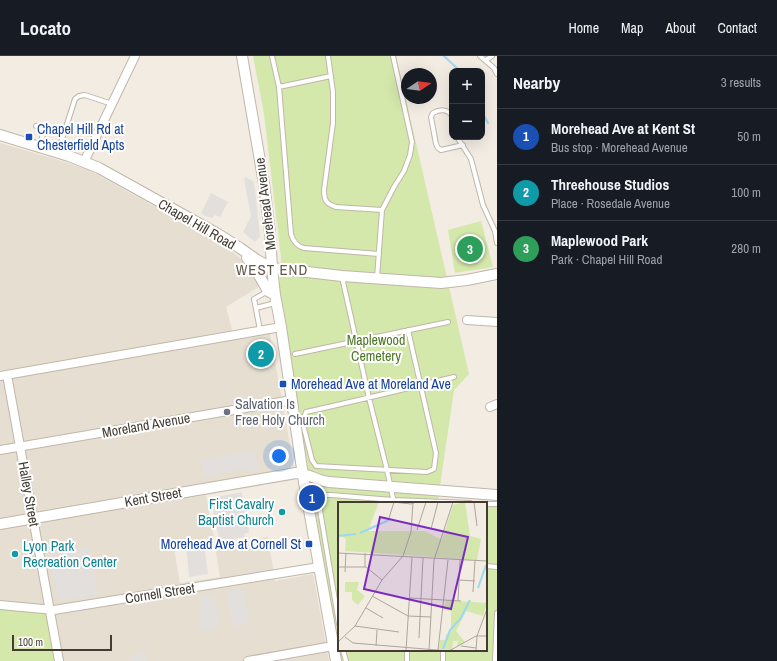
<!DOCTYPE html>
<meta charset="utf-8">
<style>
:root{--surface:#171b24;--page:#20242c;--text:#f1f3f6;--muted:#9ea1a6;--line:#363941;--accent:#ff180e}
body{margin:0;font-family:"Archivo Narrow",sans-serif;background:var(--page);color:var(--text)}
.controls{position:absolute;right:12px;top:12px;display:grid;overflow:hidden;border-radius:8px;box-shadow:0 4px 16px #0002}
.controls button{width:36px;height:36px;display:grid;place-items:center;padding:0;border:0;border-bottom:1px solid var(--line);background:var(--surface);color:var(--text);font:20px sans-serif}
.compass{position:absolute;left:401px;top:12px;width:36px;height:36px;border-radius:50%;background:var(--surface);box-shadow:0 4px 16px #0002;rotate:77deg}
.scale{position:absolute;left:12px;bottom:10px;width:100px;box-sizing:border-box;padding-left:4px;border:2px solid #443c33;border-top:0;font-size:11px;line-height:14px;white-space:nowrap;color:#443c33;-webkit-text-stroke:3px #fff;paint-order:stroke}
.you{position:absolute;left:279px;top:400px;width:14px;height:14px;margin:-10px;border:3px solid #fff;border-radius:50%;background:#1a73e8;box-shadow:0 0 0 6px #1a73e833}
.badge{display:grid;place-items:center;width:26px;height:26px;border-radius:50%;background:var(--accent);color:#fff;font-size:13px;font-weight:700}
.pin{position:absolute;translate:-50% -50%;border:2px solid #fff;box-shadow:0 1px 4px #0006}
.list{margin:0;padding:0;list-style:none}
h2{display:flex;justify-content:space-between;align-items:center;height:52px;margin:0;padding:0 16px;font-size:17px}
h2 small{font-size:13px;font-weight:400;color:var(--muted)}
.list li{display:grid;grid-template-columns:26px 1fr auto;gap:12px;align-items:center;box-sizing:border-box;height:56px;padding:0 16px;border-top:1px solid var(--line)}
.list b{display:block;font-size:15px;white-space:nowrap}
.list p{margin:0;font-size:13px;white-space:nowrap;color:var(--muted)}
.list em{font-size:13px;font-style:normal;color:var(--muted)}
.map{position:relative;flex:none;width:497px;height:605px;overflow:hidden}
header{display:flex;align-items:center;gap:24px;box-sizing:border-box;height:56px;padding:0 20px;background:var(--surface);border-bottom:1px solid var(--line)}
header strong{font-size:19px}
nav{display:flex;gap:22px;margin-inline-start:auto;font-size:14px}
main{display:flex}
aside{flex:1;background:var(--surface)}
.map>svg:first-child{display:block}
</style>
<header>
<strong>Locato</strong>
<nav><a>Home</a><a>Map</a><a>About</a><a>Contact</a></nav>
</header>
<main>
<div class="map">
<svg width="497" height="605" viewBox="0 0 497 605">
<rect width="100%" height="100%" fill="#f2ece3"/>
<path fill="#e6ded1" d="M0,87L65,106L85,113L100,120L225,190L240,202L251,215L260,230L226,251L232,274L233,283L268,277L270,278L294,411V424L206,439L214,482L173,487L180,527L220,521L215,490L268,481L275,525L313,518L329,605H56L0,552Z"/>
<path fill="#d3e8aa" d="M253,0H396L469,318L454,334L438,444L475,447H339V594H486V448H497V605H340L279,234L281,201L264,58Z
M481,165L493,211L455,217L448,174Z
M0,552L48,558L56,605H0Z"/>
<path fill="#e3dfdc" d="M245,121L253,125L255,133L260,181L255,186L243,176L251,160L244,124Z
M211,137L228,146L220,161L215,159L212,162L205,160L201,157Z
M255,395L259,413L247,416L246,413L215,418V419L204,421L200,404Z
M242,436L249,476L244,478L245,481L222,485L219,483L211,442Z
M204,487L208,518L189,521L186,489Z
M89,491L98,539L65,544L60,543L57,539L49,498Z
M243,532L250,567L233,571L226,535Z
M213,539L219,571L201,575L198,557L202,556L199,541Z
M145,594L146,605H129V601L136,597Z"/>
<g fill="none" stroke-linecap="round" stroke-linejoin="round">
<path stroke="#9dd8f2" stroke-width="2" d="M444,0L460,15
M482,56L488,67"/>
<g stroke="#c1b6a9" stroke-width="6">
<path id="service" d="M272,0L279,31L291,178C293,185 296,190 304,192L379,198
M328,0L333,36V67L324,134C324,144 326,148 336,151L382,154
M480,0L494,12L497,18
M486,4L492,0
M279,31L331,20
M452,60C448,53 440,53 433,57L431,61L436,88L438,92L441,94L463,89
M36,70L45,73
M457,81L471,103L483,149L495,175L497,187
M39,90L45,73L55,75
M58,96L75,43L79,40L85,39L112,48
M342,221L369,342L387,414L394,447
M377,222L382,154L394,131L404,115L410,99L412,86L393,0
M256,252L275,247
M260,274L254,243L268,235
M408,274L436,397L434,413L427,416L316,410L312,404L304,372V361L306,356C356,345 405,333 454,321
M295,298L448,266
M486,448H497
M486,510L497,511
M339,568L319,448L318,444L320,441L325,439H331L393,444L470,447
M343,594L346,605
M407,605V594
M443,605V594
M495,605L497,557"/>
</g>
<g stroke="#c1b6a9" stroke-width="10">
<path id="minor" d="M84,106L135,0
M467,264L497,266
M7,319L59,605
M0,320L281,271
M490,351L497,348
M0,394L292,344
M0,549L54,554L319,511
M248,605L333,590"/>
</g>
<g stroke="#c1b6a9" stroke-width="12">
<path id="tertiary" d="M242,0L264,128L270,177L272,212L275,239L281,271L304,426L336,605
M0,79L69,100L99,112L218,178L240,192L257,204L272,212L342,220L441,227L467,224L497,218
M247,202L256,214L268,235L275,239
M0,468L296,417C308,417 317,425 329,426L497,439"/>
</g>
<use href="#service" stroke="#fff" stroke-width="4"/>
<use href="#minor" stroke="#fff" stroke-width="8"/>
<use href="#tertiary" stroke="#fff" stroke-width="10"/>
</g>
<g fill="#1a4fb4" stroke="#fff" stroke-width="1.5">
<rect x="25" y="77" width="8" height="8" rx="2"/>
<rect x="279" y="324" width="8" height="8" rx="2"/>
<rect x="305" y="484" width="8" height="8" rx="2"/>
</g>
<circle fill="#6b7280" stroke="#fff" stroke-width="1.5" cx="227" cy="356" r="4"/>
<g fill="#0f9aa8" stroke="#fff" stroke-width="1.5">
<circle cx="282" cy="456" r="4"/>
<circle cx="15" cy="498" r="4"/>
</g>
<g text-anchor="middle" stroke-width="4" stroke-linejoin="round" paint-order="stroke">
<g font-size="14" fill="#164399" stroke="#fff" text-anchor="start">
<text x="37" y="78">Chapel Hill Rd at<tspan x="37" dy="16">Chesterfield Apts</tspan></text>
<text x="291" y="333">Morehead Ave at Moreland Ave</text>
<text x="301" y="493" text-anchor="end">Morehead Ave at Cornell St</text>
</g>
<g font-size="14" fill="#443c33" stroke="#fff">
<text transform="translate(265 148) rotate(-97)" y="5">Morehead Avenue</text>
<text transform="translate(197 168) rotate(30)" y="5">Chapel Hill Road</text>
<text transform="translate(146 369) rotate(-10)" y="5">Moreland Avenue</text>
<text transform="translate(29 438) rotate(80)" y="5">Halley Street</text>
<text transform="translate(153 441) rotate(-10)" y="5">Kent Street</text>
<text transform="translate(160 537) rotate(-9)" y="5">Cornell Street</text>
</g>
<g font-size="14" fill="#4d7726" stroke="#fff">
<text x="376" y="289">Maplewood<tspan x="376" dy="16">Cemetery</tspan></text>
</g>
<g font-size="14" fill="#5b616d" stroke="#fff" text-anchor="start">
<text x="235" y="353">Salvation Is<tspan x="235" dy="16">Free Holy Church</tspan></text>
</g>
<g font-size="14" fill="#0d838f" stroke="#fff" text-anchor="end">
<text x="274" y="453">First Cavalry<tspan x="274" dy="16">Baptist Church</tspan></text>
<text x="23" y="495" text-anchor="start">Lyon Park<tspan x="23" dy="16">Recreation Center</tspan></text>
</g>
<g font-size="15" letter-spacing="1" fill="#67594a" stroke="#fff">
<text x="272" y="219">WEST END</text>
</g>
</g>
<g transform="translate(338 446)">
<rect width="149" height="149" fill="#f2ece3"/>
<path d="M0,0H41L30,29H87L104,38L115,3L127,0L132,34L143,37L139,58L7,49L8,37L0,32ZM7,80H21L19,88L27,94L20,103L14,98V90H7ZM108,98L149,101L145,114L128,109L118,129L127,140L119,145L120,139H115L114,148L101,147L102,138H107L108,133L113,129V109L105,108Z" fill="#d3e8aa"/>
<path fill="none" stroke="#9dd8f2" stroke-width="2" d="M22,31L51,18M0,34L18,32M140,86L148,63M105,147L112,128L123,116L132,98"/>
<path fill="none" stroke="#aca69d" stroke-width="1" d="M55,0L73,2L78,0M136,0L139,24M51,16L56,0M93,27L100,0M79,28L88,0M0,51L149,59M0,65H28L44,78M27,65V51M7,70L8,51M121,78L137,79M135,90L137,59M34,94L70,114L93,115M72,96L123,99M120,99L122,58M28,106L45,116M17,124L61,130M7,135L15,141L111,149L138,134H149M81,136L85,56M0,140L17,124L44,78L65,54L73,30L75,0M38,144L39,128M123,144L138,146M100,148L110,58M68,149L74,55M91,149L96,58L115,0M138,149L139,134L149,107"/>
<path fill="#7b2cbf" fill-opacity="0.15" stroke="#7b2cbf" stroke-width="2" d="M42,15L130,35L113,107L26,87Z"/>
<rect width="149" height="149" fill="none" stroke="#443c33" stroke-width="2"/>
</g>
</svg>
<div class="controls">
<button>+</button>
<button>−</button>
</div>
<svg class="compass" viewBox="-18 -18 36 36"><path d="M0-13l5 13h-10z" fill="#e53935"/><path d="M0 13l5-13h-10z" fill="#9ea1a6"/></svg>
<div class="scale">100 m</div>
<div class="you"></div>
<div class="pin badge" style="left:312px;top:442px;background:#1a4fb4">1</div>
<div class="pin badge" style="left:261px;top:298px;background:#0f9aa8">2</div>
<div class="pin badge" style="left:470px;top:193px;background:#2e9e5b">3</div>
</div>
<aside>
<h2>Nearby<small>3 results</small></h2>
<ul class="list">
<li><span class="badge" style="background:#1a4fb4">1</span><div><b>Morehead Ave at Kent St</b><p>Bus stop · Morehead Avenue</p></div><em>50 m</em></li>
<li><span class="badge" style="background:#0f9aa8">2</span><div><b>Threehouse Studios</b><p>Place · Rosedale Avenue</p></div><em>100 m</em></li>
<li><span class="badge" style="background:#2e9e5b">3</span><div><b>Maplewood Park</b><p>Park · Chapel Hill Road</p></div><em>280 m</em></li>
</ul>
</aside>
</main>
